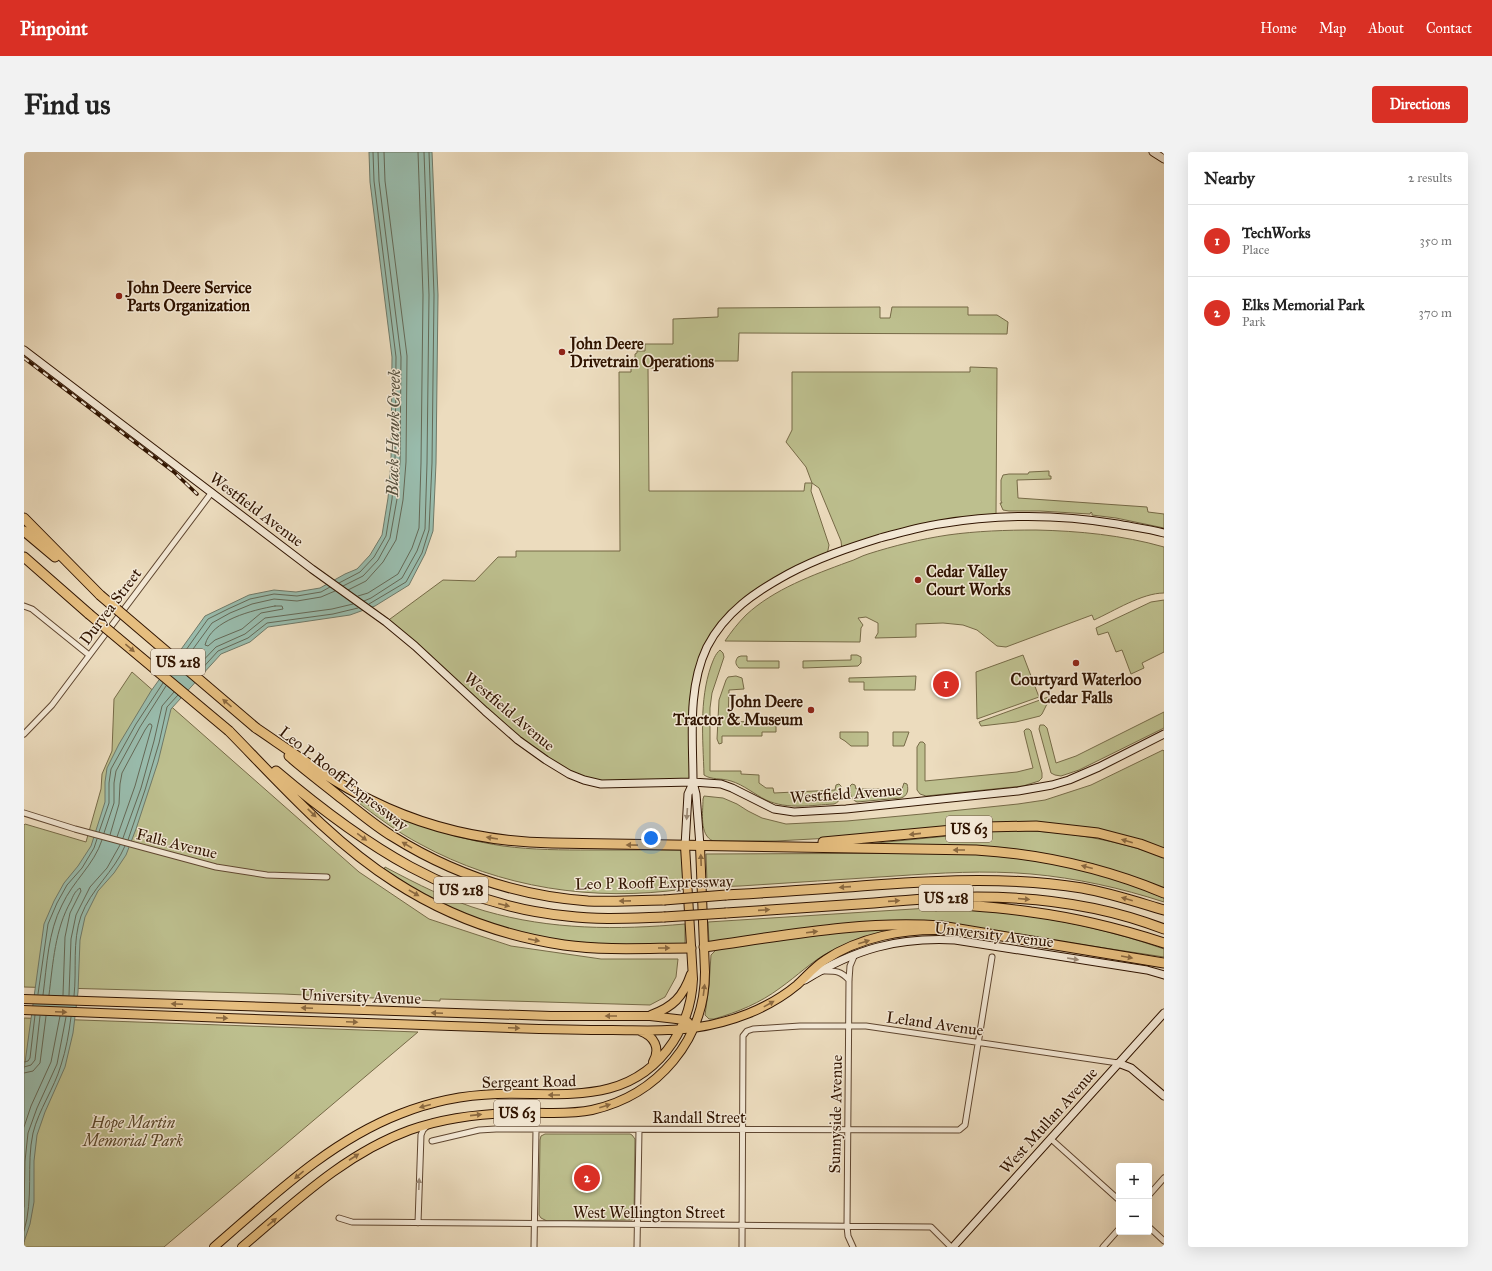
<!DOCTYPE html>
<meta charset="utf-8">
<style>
:root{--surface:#fff;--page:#f2f2f2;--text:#222;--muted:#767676;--line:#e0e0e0;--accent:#d93025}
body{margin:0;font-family:"IM FELL Great Primer",serif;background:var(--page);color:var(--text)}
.controls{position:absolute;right:12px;bottom:12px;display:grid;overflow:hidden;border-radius:4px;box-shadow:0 4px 16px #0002}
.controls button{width:36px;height:36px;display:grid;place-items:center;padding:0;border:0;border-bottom:1px solid var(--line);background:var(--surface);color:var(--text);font:20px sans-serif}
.you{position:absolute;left:627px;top:686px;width:14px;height:14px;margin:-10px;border:3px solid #fff;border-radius:50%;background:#1a73e8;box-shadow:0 0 0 6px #1a73e833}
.badge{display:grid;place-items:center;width:26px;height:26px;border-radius:50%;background:var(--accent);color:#fff;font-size:13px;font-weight:700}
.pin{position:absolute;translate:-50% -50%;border:2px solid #fff;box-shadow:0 1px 4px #0006}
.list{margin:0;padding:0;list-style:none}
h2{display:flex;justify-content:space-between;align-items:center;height:52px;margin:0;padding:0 16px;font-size:17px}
h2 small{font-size:13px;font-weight:400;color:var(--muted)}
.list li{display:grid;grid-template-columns:26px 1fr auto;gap:12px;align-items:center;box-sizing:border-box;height:72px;padding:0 16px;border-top:1px solid var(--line)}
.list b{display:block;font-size:15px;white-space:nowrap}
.list p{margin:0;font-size:13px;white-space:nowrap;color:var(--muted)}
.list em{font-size:13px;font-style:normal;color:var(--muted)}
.map{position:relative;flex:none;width:1140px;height:1095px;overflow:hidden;border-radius:4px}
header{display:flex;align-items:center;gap:24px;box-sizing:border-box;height:56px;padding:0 20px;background:var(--accent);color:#fff}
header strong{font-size:19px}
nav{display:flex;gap:22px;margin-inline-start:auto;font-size:14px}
.intro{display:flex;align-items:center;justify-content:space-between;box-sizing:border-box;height:96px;padding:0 24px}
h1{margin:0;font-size:28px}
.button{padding:10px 18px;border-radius:4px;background:var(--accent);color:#fff;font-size:14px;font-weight:700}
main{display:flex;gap:24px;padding:0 24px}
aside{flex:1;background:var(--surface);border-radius:4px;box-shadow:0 4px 16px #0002}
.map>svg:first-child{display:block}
</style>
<header>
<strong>Pinpoint</strong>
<nav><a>Home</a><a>Map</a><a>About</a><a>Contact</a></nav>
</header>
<div class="intro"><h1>Find us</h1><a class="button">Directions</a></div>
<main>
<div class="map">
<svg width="1140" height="1095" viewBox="0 0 1140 1095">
<rect width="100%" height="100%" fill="#ecdcbe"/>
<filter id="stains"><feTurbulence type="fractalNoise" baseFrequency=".005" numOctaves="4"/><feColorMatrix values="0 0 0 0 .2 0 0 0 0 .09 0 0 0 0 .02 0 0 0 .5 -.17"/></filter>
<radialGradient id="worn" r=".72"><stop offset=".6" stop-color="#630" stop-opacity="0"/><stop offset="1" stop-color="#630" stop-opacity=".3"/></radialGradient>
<path fill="#bdbf8e" stroke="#766a47" d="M856,155V166H866L868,155H944V163H973L984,170L983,182L715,181L714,209H631V216H624L625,339H780L781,331H788L782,315L762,290L768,278V220H946V215L973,216L972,366L914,372L818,398L817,389L795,336L788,331L787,339L805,393L803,403L744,433L692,481L671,530L669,630L577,632L560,628L522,608L362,470L419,428L451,429L474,405H492V399H596L595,220H607V207L611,208V202L613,201V199H621V192H649V167L694,165V156Z
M1025,319V324H1027V327L993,328L994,346L1123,355L1124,360L1140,362V376L1092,366L1068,363V361L1067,360L1066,362L1016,359H985L979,358L976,351H978L977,349V328L979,323L985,322H1004L1005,320Z
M1012,378C1055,379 1098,383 1140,395V441C1118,441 1090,459 1070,468L1068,463L982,495L973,494L953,478L939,473L919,471L892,472V485L851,486L854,481V471L842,465L834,466L839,473L837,476L836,490L701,489C707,480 714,471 722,463C750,437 789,423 824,410C831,408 837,404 844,402C869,394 897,387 924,383C953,379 982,378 1012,378Z
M1140,448V500L1118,511L1120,516L1107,522L1098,498L1092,500L1084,480L1074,483L1072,476L1127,450Z
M696,498L699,501L700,505L688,541L686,556V619H717V622L735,623V631L742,636H749L750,641L811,638L812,633L815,632L817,634C818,642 818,649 810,652C788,653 764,658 742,648C730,642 720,633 707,629C698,626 687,628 680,623C679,587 675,549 687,514C689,509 691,502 696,498Z
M827,503H833L837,505V511L834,514L779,516V509L827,508Z
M999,503L1015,545L953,567L952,520Z
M717,504H723V509H755V516H715C711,512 711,509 714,505Z
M108,520L335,720L405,767L487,794L577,807H654L652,825L641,845L626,853L416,847V849L259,842L0,835V673L1,672L62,690L77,637L78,622L88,599L90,547Z
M712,524L718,526L720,537L705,538L704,570L752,569V580H738V584H698V591L695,592L693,587L695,548L702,528L704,525Z
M892,524L891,538H840V530H825V526Z
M1027,544L1018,562L1016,564L992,570L957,574L955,570Z
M1140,560V576L1055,618L1037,624L1031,623L1027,621L1015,577L1016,573H1020L1023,576L1032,611L1052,604Z
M1002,577H1005L1007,579L1018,621V626L1015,629L999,634L902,644L896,642L893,638V595L896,590H899L901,592V629L993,620L1009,616L1001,584L1000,579Z
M816,580H844V594H827L821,589L816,586Z
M869,580H885L880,594H869Z
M1139,598L1140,599V696L1042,673L752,689H689C675,683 679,660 679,647L680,644L699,646L713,652L724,659L738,666L762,672L823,669L898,662L994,652L1021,648L1067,633Z
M880,631L883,632C885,639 883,644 877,646L833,650C826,647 826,641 826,634L828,632L831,633L832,637H878Z
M332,646C379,669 427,686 479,694C509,698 538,698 568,698C597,698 627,698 656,698L658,699L660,737C570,750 476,736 396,692C373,680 352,664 331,648Z
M975,679C1032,677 1086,686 1140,705V737L1115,727L1069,712L1011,700L981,696L832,693Z
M935,701C977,704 1018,708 1059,718C1087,725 1114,735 1140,746V750C1097,736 1052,726 1007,722C961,718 916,721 871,724C819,727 768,731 716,734L686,735L684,734L683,730L682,702Z
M361,715C393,732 426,749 461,759C527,778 593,778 661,772V792C638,793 616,795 594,794C510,792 427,766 360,717Z
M905,756L912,759C920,754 936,758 945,758C1012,762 1077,775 1140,797V805L909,770L685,790V789L684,770Z
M883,775C856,782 829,787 805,800C787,810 773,824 756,836C736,851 714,860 690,867H685L681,863L685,834L687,803L692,798L707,794L829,778Z
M0,866L394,880L140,1095H0Z
M521,982H606L608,983L611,987L610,1064L608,1068L523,1069L517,1066L515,1063L516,988L517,984Z"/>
<path fill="#99bcad" stroke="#6f7968" d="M345,0H408L414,143L412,311L409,379L401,402L385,433L351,454L326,463L244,475L226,490L197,502L147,557L134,610L112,677L102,703L90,721L74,739L61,765L56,788L54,840L49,881L41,915L21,960L13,983L10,1009V1050L6,1072L0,1090V918L20,772L30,749L40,731L54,714L67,694L81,650V630L83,616L95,592L127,539L181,464L225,443L250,438L272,440L296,436L321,422L333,417L346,403L358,383L364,346L367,310L368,205L346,30Z"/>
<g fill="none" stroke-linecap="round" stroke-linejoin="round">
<path stroke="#646856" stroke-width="1" d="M315,431L336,420L350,405L362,384L368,347L371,310L372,205L350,29L349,0
M319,434L339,424L354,408L366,386L373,347L376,310L377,205L355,29L354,0
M324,438L342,429L359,410L372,388L379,348L382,310L383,204L361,29L360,0
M334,444L344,441L374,422L388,396L395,376L397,311L399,143L394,0
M340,449L347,446L378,426L393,399L401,377L403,311L405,143L400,0
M345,452L382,430L398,401L405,378L408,311L410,143L405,0
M251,454H258L259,457L237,461L218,477L191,488L184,494L181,493C187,468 229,458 251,454Z
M157,505L184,467L204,457L226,447L250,442L273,444L297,440L306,435
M161,508L188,471L206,461L228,452L250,447L273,449L297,445L311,439
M171,517L192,495L221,482L241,466L308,457L329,452
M175,520L194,499L224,486L243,471L309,462L334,456
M75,680L85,651V631L87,617L112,572L139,531
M80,681L90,651V631L92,619L116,575L142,534
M86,683L95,652L96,632L98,621L121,578L125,572H127L128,574L111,634L93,685
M99,686L117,636L130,589L138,554L150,540
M104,688L121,638L135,591L143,555L154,543
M14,842L24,772L33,751L43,733L58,716L70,696L73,687
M19,843C23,813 24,780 38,753C49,729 70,713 78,688
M25,843C29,811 31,777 47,749C49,744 51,739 56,736L57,739L46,761L41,785L39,843
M45,843L47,787L52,763L66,735L83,716L96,693
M50,844C53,817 48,790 57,764C67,737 90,720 101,694
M0,910L4,909L6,906L11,863
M0,915L7,913L11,908L16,864
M0,921L9,919L16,911L22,864
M0,975L7,954L27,910L36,864
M0,1055L1,1009L4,981L13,956L33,912L42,865
M0,1079C10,1046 2,1013 9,981C15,957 30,937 37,913C42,898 45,881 47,865"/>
<g stroke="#5f4630" stroke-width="7">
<path id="street" d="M0,454L8,457L65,503
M0,582L28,553L188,340
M0,661L51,677L192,715L243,723L303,725
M798,819C811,819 816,818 825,828
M1027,987L1095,1048
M408,989L455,978L472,977L935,978L941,973L968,805
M1125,1043L1140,1026
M315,1066L328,1070L907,1075L927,1095
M394,1071L397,983L399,978L403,974
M1125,1075L1140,1089
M510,1095L512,978
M613,1095L615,978
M718,1095L719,884L723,879L729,877L776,874H842L1094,911
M829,1095L824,1084L823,1074L825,828L826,814L831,802
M1079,1095L1095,1077"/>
</g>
<g stroke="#301400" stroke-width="9">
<path id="secondary" d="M1129,0L1140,7
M0,198L288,417L362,470L391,494L461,559L494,588L522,608L545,622L560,628L577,632L669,630L697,632L708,636L750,657L770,660L822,657L994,639L1028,633L1045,628L1075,615L1140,582
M661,694L664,642L669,631
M676,694L672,642L669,630C669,586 663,537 683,495C701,460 731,440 764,422C794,406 824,396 856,386C876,381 895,375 915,372C974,362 1034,362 1093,372C1109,375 1125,377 1140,381
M781,828C831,797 873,785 931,788L1123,818L1140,823
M1094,911L1107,916L1140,944
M929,1095L1140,861"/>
</g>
<g stroke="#301400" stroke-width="10">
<path id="primary" d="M0,847L527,864H626L661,868L664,870
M0,858C142,864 285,869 427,874C481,876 535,878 588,878C615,878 642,880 669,876C706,871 744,857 773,833C783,824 790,815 801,808C835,785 880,777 919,778
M627,863C649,855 659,845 667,822
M616,879C630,884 637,896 629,910
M190,1095C247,1046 304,990 376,962C406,950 441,943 473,942C539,940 606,955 649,890C662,870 668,851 669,827L661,694
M218,1095C270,1051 320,1002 386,978C422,965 460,961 499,961C522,960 545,963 568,958C634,943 681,888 681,820L676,694"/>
</g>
<g stroke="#301400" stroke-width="11">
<path id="highway" d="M0,366L76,443
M0,379L31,405
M0,405L65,462
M232,576C269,601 306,628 346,648C402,676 465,690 528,691L952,698C1017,702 1080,716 1140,741
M205,579C257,632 308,690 371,730C422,763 480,784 540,793C582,799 625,796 667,796
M265,604C282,619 300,632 317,646C334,659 350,673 368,684C427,721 494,744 564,749C589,750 615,748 640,748
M252,619C338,692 427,753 543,764C575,768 607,766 640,765
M799,690L961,675L1012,674L1074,681L1116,692L1140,701
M702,743C751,740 801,737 850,733C920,728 989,725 1058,736C1086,741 1113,750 1140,758
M913,751C944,754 976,755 1007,760C1052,766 1097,777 1140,791
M702,761C751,758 800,754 850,751C884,748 918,745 953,745C1016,745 1081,754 1140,777
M680,795C758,784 839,768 917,774L1140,811"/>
</g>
<use href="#street" stroke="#f3e8d5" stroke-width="5"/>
<use href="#secondary" stroke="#f3e8d5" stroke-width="7"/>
<use href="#primary" stroke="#e6be7f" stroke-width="8"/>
<use href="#highway" stroke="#e6be7f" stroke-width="9"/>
<g stroke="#301400" stroke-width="3.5">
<path id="rail" d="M0,206L150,320L173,342"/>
</g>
<use href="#rail" stroke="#f3e8d5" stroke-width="2" stroke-dasharray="6" stroke-linecap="butt"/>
<g stroke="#301400" stroke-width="11" stroke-linecap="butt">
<path id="highway-bridge" d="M76,443L232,576
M65,462L205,579
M640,748L702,743
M640,765L702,761"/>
</g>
<use href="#highway-bridge" stroke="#e6be7f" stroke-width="9"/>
</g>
<defs><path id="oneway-solid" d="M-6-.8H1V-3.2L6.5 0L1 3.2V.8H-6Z"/></defs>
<g fill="#8b6940">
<use href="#oneway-solid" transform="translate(106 496) rotate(40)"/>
<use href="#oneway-solid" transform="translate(203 551) rotate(-139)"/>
<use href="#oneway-solid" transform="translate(288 661) rotate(44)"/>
<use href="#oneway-solid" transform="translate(891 682) rotate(174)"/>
<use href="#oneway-solid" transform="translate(338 685) rotate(36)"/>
<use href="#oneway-solid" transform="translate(468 686) rotate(-171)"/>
<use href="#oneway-solid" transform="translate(1103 689) rotate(-164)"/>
<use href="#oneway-solid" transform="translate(383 693) rotate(-149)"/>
<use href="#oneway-solid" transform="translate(608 693) rotate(-179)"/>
<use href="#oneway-solid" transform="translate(935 698) rotate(-180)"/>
<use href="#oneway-solid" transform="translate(677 708) rotate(-92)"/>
<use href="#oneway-solid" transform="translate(1063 715) rotate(-165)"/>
<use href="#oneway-solid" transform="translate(821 735) rotate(176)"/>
<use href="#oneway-solid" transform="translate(390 741) rotate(30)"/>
<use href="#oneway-solid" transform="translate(1000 747) rotate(5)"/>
<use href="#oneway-solid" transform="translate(1103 747) rotate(-164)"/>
<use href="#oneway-solid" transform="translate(601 749) rotate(179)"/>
<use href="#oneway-solid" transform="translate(870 749) rotate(-4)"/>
<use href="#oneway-solid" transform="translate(480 753) rotate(13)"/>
<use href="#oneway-solid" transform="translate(740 758) rotate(-4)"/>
<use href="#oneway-solid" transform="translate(788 780) rotate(-7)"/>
<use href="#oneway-solid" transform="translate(510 788) rotate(11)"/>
<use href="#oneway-solid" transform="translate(840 790) rotate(-18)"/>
<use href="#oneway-solid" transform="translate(640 796)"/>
<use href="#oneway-solid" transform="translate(1103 805) rotate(10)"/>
<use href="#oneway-solid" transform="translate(680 838) rotate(-83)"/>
<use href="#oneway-solid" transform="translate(153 852) rotate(-178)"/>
<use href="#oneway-solid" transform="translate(745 852) rotate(-29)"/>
<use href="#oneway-solid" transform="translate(283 856) rotate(-178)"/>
<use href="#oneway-solid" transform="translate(37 860) rotate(2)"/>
<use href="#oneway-solid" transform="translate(413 861) rotate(-178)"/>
<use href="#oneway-solid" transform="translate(587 864) rotate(-180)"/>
<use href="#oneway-solid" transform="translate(198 866) rotate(2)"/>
<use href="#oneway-solid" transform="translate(328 870) rotate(2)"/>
<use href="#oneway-solid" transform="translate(490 876) rotate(2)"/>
<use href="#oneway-solid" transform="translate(530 943) rotate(-180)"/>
<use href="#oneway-solid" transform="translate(401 954) rotate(165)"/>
<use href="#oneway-solid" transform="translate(581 954) rotate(-18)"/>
<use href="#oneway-solid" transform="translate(452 963) rotate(-6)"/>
<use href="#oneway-solid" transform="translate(330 1005) rotate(-33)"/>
<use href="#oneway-solid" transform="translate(275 1023) rotate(140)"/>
<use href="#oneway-solid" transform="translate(248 1070) rotate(-40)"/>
</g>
<g fill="#9b8975">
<use href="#oneway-solid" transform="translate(663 662) rotate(94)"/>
<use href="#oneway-solid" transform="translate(1049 807) rotate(9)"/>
<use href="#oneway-solid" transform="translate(395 1032) rotate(-88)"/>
</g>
<g fill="#8f2418" stroke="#f3e8d5" stroke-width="1.5">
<circle cx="95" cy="144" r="4"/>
<circle cx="538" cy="200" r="4"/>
<circle cx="894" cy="428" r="4"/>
<circle cx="1052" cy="511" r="4"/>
<circle cx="787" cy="558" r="4"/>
</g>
<g text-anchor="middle" stroke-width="3" stroke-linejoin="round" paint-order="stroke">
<g fill="#f3e8d5" stroke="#6a5440" stroke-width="1">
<rect x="127" y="497" width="54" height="26" rx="3"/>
<rect x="922" y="664" width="46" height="26" rx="3"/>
<rect x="410" y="725" width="54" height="26" rx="3"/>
<rect x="895" y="733" width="54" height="26" rx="3"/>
<rect x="470" y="948" width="46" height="26" rx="3"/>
</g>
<g font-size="15" font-weight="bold" fill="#301400">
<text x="154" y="515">US 218</text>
<text x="945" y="682">US 63</text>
<text x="437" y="743">US 218</text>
<text x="922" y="751">US 218</text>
<text x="493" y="966">US 63</text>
</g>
<g font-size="16" font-weight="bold" fill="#301400" stroke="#f3e8d5" text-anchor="start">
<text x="103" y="141">John Deere Service<tspan x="103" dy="18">Parts Organization</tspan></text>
<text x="546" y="197">John Deere<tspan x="546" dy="18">Drivetrain Operations</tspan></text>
<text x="902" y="425">Cedar Valley<tspan x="902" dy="18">Court Works</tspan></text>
<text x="1052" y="533" text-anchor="middle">Courtyard Waterloo<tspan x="1052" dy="18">Cedar Falls</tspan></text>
<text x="779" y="555" text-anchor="end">John Deere<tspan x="779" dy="18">Tractor &amp; Museum</tspan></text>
</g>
<g font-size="16" fill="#301400" stroke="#f3e8d5">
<text transform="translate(233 357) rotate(37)" y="6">Westfield Avenue</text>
<text transform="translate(86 454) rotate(-53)" y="6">Duryea Street</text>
<text transform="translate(486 559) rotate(40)" y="6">Westfield Avenue</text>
<text transform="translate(320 626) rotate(38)" y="6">Leo P Rooff Expressway</text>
<text transform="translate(822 641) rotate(-4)" y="6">Westfield Avenue</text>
<text transform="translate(153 691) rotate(14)" y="6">Falls Avenue</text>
<text transform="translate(630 730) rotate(-1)" y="6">Leo P Rooff Expressway</text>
<text transform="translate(970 782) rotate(7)" y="6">University Avenue</text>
<text transform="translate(337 844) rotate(2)" y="6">University Avenue</text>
<text transform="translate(911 871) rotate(8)" y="6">Leland Avenue</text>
<text transform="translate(505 929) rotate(-1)" y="6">Sergeant Road</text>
<text transform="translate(811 962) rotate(-89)" y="6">Sunnyside Avenue</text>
<text x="675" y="971">Randall Street</text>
<text transform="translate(1024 968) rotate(-48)" y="6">West Mullan Avenue</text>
<text x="625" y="1066">West Wellington Street</text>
</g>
<g font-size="16" font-style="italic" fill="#5a472b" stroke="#f3e8d5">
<text x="109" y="976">Hope Martin<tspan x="109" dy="18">Memorial Park</tspan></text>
</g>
<g font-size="17" font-style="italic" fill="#554f3d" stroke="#f3e8d5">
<text transform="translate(369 281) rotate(-89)" y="6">Black Hawk Creek</text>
</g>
</g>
<rect width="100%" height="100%" filter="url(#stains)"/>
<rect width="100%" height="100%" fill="url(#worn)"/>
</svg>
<div class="controls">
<button>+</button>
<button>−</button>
</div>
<div class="you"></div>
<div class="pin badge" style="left:922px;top:532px">1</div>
<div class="pin badge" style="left:563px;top:1026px">2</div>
</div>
<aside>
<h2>Nearby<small>2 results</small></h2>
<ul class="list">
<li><span class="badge">1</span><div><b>TechWorks</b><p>Place</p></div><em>350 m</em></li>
<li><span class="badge">2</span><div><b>Elks Memorial Park</b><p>Park</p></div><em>370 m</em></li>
</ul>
</aside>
</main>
